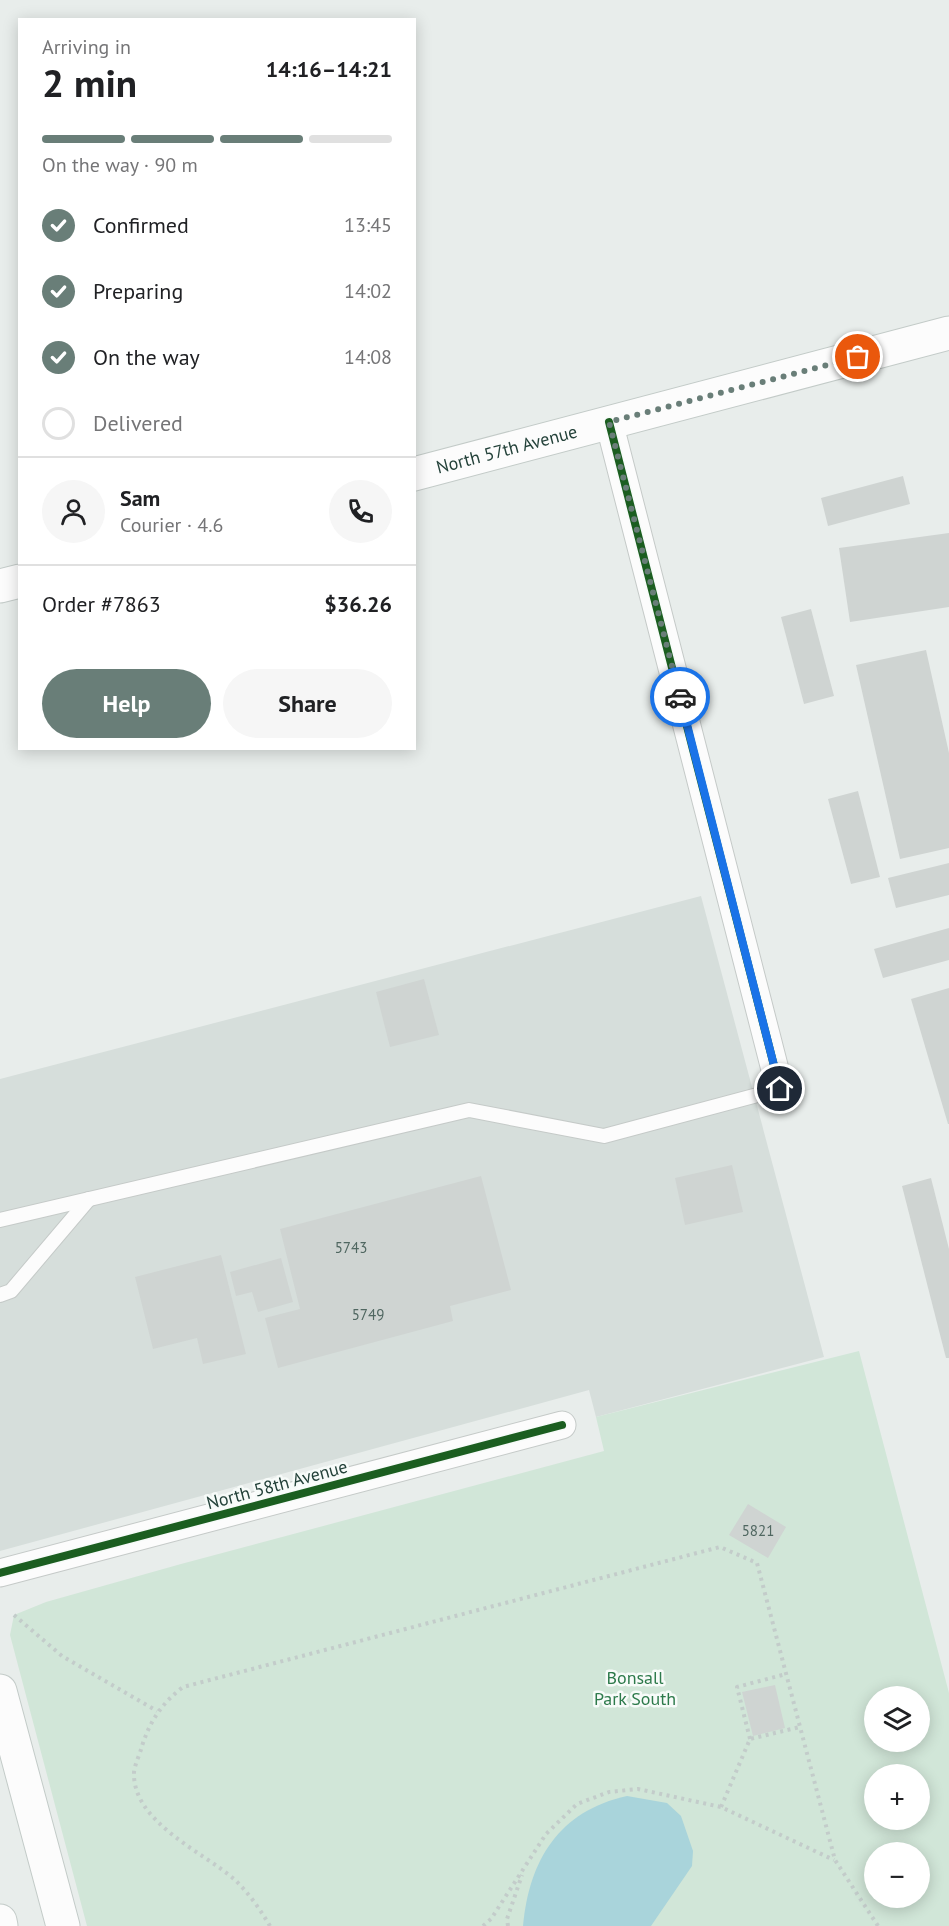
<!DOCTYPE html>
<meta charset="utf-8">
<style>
:root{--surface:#fff;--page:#f6f6f6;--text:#202124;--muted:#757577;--line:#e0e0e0;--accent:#697e78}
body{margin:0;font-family:"PT Sans",sans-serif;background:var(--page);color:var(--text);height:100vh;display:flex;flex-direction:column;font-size:22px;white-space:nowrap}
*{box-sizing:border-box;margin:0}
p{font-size:20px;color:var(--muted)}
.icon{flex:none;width:33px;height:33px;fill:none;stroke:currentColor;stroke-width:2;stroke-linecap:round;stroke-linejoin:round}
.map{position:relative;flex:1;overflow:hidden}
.panel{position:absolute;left:18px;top:18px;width:398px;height:732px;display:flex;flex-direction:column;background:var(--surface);border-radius:0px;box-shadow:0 3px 15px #0003}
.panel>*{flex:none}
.buttons{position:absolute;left:864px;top:1686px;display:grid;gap:12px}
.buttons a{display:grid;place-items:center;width:66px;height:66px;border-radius:50%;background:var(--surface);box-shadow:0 3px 15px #0003;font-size:30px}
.pin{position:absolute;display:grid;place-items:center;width:51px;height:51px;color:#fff;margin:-26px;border:3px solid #fff;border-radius:50%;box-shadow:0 2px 6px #0007}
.courier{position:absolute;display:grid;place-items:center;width:60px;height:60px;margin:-30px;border:4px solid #1a73e8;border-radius:50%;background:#fff;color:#222;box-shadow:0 2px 8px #0007}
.headline em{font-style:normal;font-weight:800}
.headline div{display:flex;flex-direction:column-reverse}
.headline{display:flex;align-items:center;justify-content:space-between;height:102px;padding:0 24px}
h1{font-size:39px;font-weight:800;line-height:45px}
.bar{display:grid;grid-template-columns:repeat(4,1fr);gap:9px 6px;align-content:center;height:72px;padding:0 24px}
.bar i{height:8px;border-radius:4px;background:var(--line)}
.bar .active{background:var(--accent)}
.bar p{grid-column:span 4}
.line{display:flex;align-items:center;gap:15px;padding:0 24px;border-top:2px solid var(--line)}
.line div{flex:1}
.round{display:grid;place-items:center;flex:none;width:63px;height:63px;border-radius:32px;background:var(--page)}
ol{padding:0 24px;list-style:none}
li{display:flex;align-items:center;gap:18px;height:66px}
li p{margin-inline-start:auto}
li .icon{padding:6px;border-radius:50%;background:var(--accent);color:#fff;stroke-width:4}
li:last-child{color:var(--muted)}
li i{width:33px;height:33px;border:3px solid var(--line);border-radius:50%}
.action{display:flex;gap:12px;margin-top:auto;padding:12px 24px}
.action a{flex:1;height:69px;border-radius:36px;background:var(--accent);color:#fff;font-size:24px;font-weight:800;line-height:69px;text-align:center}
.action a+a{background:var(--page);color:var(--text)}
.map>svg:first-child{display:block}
.built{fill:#d6dedb}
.green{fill:#d1e6d8;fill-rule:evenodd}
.water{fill:#a9d4db}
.building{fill:#cfd4d2}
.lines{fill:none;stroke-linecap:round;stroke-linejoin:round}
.lane-casing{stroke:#c5cac8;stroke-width:16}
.street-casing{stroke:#c5cac8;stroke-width:29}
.secondary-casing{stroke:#c3cbc8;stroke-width:35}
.path{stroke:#c3ccca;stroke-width:4;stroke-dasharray:3 4.5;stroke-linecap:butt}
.lane{stroke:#fcfcfc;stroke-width:14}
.street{stroke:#fcfcfc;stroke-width:27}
.secondary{stroke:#fcfcfc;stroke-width:33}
.cycleway-casing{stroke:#f7fbf9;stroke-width:11}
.cycleway{stroke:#1b5e20;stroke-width:8}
.done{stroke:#697e78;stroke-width:6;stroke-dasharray:0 10.8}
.route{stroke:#1a73e8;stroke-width:8}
.labels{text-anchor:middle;stroke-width:5;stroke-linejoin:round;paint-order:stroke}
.number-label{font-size:15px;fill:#506761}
.street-label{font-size:18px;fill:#24423a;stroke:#f7fbf9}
.park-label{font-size:18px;fill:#2d7a4b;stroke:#f7fbf9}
</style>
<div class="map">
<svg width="949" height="1926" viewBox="0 0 949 1926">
<rect width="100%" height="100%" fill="#e8edeb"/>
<!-- built -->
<polygon class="built" points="701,896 824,1357 596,1417 589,1390 0,1551 0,1079"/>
<!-- green -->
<path class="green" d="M859,1351L949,1693V1926H87L10,1635L14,1615L46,1602L181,1564L604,1451L596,1417ZM874,1696H920V1742H874ZM874,1774H920V1820H874ZM874,1852H920V1898H874Z"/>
<!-- water -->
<path class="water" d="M627,1796L667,1803L681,1816L693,1851L692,1866L651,1926H523C529,1860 559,1811 627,1796Z"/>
<!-- building -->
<g class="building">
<polygon points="903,476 910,504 828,526 821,498"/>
<polygon points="949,533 949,607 850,622 839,548"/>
<polygon points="811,609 834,696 804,704 781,617"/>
<polygon points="926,650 949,753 949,848 900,859 856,665"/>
<polygon points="858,791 880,877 851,884 828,799"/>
<polygon points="949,863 949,895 896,908 888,878"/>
<polygon points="949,928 949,960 883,978 874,949"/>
<polygon points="424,979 439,1035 390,1047 376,992"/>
<polygon points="949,988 949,1124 948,1124 911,999"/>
<polygon points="732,1165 743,1212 685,1225 675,1178"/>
<polygon points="481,1176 511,1290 450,1306 453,1321 278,1368 265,1318 300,1309 280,1229"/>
<polygon points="931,1178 949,1249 949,1358 946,1358 902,1186"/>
<polygon points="221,1255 246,1354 203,1364 197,1338 153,1349 135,1277"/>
<polygon points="281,1258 293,1302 258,1312 252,1292 236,1296 230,1272"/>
<polygon points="748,1504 786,1527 768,1558 729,1535"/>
<polygon points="775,1685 785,1728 753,1736 742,1692"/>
</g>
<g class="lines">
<defs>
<g id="lane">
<polyline points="0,1220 469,1110 604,1136 780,1089"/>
<polyline points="0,1295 11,1291 89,1199"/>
</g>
<g id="street">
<polyline points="609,422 780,1089"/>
<polyline points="0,1573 562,1425"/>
</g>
<g id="secondary">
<path id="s1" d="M414,474L949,333"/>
<polyline points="0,586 20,581"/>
<polyline points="0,1691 63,1926"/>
<polyline points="0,1921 1,1926"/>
</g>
</defs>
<!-- lane casing -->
<use href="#lane" class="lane-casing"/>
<!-- street casing -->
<use href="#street" class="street-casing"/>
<!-- secondary casing -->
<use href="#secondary" class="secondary-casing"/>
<!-- path -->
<g class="path">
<polyline points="14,1615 62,1656 157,1711"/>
<polyline points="750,1739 737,1687 786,1674"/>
<polyline points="721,1807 750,1739 800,1727"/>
<path d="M270,1926C260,1909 248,1892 234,1879C203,1852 132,1822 134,1772C135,1764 140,1754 142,1746C150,1721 162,1703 183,1687L720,1547L757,1563L835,1860L878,1926"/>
<polyline points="483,1926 491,1919 546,1834 577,1804 609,1792 638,1789 721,1807 834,1860"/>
<polyline points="508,1926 507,1919 522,1875"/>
</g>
<!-- lane -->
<use href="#lane" class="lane"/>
<!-- street -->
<use href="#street" class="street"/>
<!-- secondary -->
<use href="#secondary" class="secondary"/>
<defs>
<g id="cycleway">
<polyline points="609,422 780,1089"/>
<polyline points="0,1573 562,1425"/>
</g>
</defs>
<!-- cycleway casing -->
<use href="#cycleway" class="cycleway-casing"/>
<!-- cycleway -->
<use href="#cycleway" class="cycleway"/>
</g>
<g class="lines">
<!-- done -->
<polyline class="done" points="680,697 609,422 858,357"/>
<!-- route -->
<polyline class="route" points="680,697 780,1089"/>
</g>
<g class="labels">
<!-- number labels -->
<g class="number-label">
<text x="351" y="1253">5743</text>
<text x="368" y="1320">5749</text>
<text x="758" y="1536">5821</text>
</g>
<!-- street labels -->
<g class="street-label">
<text dy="6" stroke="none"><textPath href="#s1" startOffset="96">North 57th Avenue</textPath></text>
<text transform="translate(277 1485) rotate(-15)" y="6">North 58th Avenue</text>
</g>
<!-- park labels -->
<g class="park-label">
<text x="635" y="1684">Bonsall<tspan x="635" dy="21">Park South</tspan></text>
</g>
</g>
</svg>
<div class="buttons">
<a><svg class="icon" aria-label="layers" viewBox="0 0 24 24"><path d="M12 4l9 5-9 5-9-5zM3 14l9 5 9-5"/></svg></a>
<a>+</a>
<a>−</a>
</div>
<div class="pin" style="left:858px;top:357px;background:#ea580c"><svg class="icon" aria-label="bag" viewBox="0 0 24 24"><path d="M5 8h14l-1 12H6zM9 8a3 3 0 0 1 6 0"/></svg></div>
<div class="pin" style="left:780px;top:1089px;background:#1f2937"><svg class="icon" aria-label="home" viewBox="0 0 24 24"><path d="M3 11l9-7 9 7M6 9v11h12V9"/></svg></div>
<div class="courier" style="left:680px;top:697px"><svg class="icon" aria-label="car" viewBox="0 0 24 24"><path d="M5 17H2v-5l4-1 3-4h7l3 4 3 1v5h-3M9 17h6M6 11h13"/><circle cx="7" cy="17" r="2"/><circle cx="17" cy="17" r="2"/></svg></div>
<section class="panel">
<div class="headline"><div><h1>2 min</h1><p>Arriving in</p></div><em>14:16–14:21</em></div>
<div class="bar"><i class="active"></i><i class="active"></i><i class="active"></i><i></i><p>On the way · 90 m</p></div>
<ol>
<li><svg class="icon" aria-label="check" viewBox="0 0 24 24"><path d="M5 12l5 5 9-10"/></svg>Confirmed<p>13:45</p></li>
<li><svg class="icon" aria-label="check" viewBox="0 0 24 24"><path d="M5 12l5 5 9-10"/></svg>Preparing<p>14:02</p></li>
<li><svg class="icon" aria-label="check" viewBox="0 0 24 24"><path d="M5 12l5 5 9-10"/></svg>On the way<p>14:08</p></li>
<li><i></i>Delivered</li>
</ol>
<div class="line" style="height:108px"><a class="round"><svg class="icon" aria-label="person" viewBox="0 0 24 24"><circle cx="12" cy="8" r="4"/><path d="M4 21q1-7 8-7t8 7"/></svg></a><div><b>Sam</b><p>Courier · 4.6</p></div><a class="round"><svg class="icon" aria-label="phone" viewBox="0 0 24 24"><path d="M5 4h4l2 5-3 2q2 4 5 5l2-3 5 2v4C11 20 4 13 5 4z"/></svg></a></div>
<div class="line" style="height:78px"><div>Order #7863</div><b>$36.26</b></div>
<div class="action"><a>Help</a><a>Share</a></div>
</section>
</div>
